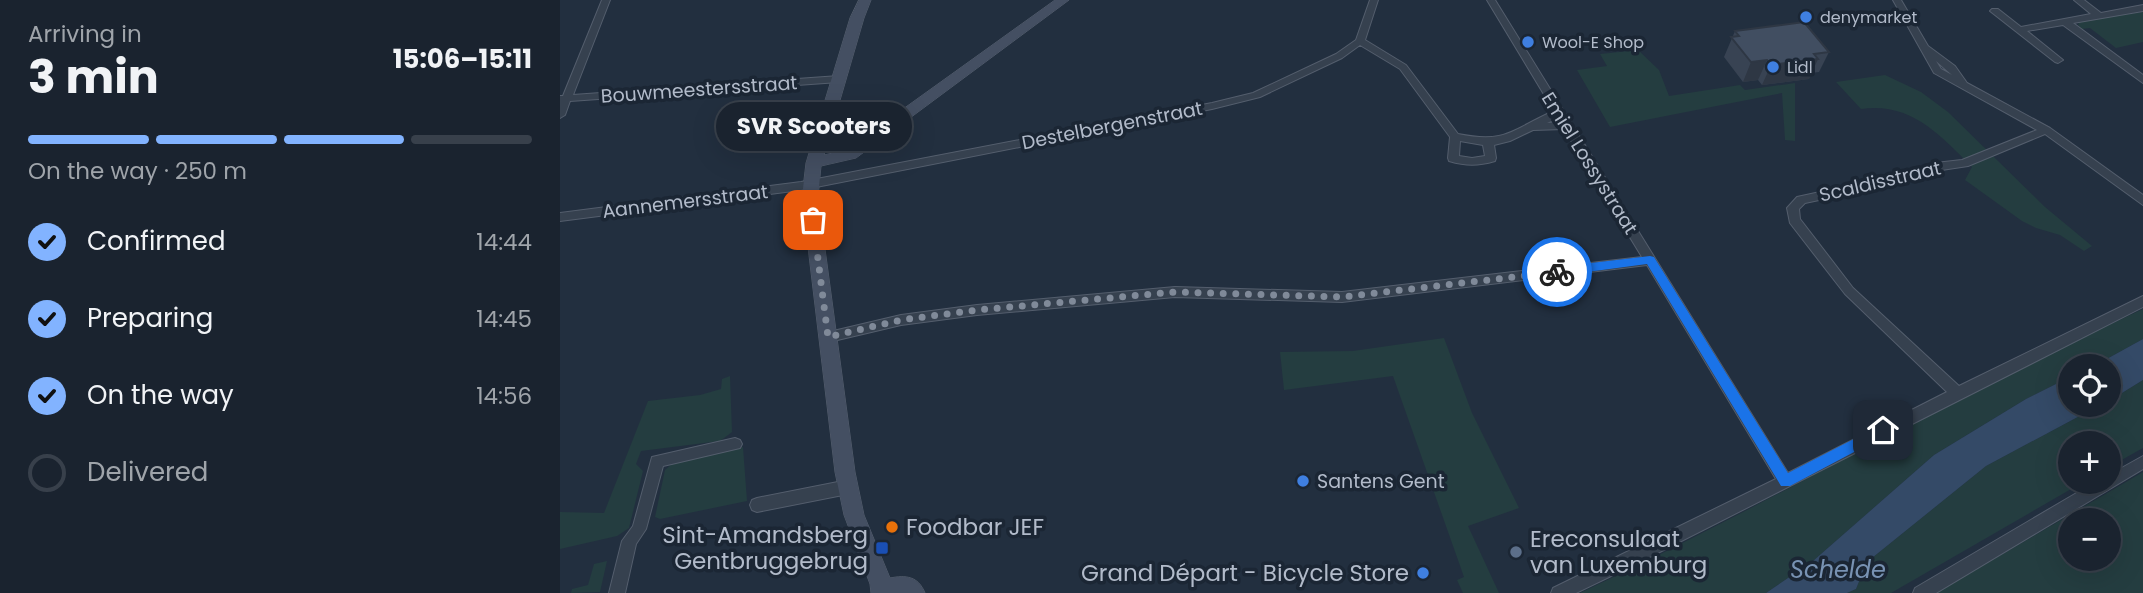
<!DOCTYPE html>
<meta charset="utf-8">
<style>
:root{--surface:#1a232f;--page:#232b37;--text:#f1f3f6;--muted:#9fa4aa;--line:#38404b;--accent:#82b3ff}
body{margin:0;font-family:Poppins,sans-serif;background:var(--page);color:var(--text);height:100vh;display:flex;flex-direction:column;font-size:26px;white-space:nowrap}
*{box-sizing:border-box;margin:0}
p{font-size:23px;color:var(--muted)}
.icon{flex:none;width:38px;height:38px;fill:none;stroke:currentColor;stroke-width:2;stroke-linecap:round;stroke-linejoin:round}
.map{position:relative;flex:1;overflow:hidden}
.side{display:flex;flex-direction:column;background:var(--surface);width:560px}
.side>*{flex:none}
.controls{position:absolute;left:1498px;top:354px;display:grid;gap:14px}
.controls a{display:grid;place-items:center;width:63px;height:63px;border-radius:50%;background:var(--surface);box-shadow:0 7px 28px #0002,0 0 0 2px var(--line);font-size:35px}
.pin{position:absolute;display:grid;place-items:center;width:60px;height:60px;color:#fff;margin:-30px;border-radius:14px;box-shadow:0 4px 10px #0006}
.courier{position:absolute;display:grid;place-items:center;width:70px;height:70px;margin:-35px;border:5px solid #1a73e8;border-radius:50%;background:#fff;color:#222;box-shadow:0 2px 9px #0007}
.bubble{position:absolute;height:49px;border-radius:24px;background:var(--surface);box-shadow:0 7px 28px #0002,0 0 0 2px var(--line);font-size:23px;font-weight:700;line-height:49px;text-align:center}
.headline em{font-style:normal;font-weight:700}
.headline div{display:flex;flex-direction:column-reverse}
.headline{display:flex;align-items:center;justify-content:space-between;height:119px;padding:0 28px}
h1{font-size:46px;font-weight:700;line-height:52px}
.bar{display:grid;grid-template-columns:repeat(4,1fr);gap:10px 7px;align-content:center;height:84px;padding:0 28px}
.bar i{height:9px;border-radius:5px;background:var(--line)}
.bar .on{background:var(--accent)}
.bar p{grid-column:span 4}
ol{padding:0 28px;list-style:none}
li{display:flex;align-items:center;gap:21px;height:77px}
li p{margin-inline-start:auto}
li .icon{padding:7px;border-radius:50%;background:var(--accent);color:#111;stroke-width:4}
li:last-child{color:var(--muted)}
li i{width:38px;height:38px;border:4px solid var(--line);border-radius:50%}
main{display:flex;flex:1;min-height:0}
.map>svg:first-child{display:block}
.green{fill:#243d40;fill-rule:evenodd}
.water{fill:#344a67}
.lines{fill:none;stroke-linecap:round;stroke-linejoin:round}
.street-casing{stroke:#545e6d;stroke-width:2}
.secondary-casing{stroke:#545e6d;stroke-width:1}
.street{fill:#36414f;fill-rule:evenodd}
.secondary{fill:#444f62;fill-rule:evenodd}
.wall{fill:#384353}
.shaded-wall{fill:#2e3744}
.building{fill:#414e61;stroke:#2e3744;stroke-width:2}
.route{fill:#1a73e8}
.done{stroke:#808a99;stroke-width:7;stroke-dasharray:0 12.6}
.shop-dot{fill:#3f7fe0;stroke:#1b2634;stroke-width:2.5}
.food-dot{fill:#e8710a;stroke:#1b2634;stroke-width:2.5}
.transit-dot{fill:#1a4fb4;stroke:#1b2634;stroke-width:2.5}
.service-dot{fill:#5c6f8a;stroke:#1b2634;stroke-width:2.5}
.labels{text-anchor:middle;stroke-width:7;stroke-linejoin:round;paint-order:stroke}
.far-poi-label{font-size:16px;fill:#b2bbca;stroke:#1b2634;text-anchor:start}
.street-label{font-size:19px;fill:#b2bbca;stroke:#1b2634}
.poi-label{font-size:19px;fill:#b2bbca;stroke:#1b2634;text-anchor:start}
.near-poi-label{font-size:23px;fill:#b2bbca;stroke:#1b2634;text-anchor:start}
.near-water-label{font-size:24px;font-style:italic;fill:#7892b3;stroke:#1b2634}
</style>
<main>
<section class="side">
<div class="headline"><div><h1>3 min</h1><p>Arriving in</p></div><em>15:06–15:11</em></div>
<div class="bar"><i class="on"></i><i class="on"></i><i class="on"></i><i></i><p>On the way · 250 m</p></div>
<ol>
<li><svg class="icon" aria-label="check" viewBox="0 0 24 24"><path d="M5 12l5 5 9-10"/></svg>Confirmed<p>14:44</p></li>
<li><svg class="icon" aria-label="check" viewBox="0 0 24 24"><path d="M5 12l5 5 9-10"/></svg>Preparing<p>14:45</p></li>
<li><svg class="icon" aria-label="check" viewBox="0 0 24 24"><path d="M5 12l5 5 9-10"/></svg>On the way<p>14:56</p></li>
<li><i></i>Delivered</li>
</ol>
</section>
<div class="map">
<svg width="1583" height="593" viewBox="0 0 1583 593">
<rect width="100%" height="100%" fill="#222f3f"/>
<!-- green -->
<g class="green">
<polygon points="1583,12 1583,42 1556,48 1530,28 1522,29 1518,25 1520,21"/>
<polygon points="1078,50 1099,70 1109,96 1180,85 1185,90 1235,83 1235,141 1225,140 1222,93 1050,127 1017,70 1047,66 1040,54"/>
<path d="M1325,75L1361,92L1388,112L1485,207L1532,246L1524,251L1500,235L1476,228L1462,221L1405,180L1412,167C1380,135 1351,102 1301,109L1276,82Z"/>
<path d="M1583,309V339L1534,366H1510V377L1466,399L1374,455L1253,561L1206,593H1020C1210,504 1392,396 1583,309Z"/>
<polygon points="884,338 912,413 959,508 908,526 939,593 903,593 897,580 904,577 833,376 724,390 720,352 793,351"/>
<polygon points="170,376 172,432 160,441 81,451 76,464 83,471 69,528 57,536 0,549 0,512 44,513 88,401 140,395 161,389 162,379"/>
<polygon points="1583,380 1583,448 1549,467 1549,443 1510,443 1510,481 1525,481 1331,593 1287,593 1296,589 1307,562 1426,466 1542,404 1549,404 1549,401"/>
<polygon points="183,447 187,501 100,519 95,517 105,470 112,464"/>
<path d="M1583,472V593H1376ZM1510,520H1549V558H1510Z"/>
<polygon points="47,561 40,592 11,593 12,589 28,585 34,564"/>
</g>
<!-- water -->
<g class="water">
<polygon points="1583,339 1583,380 1549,401 1549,366 1534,366"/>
<polygon points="1510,377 1510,404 1542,404 1426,466 1307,562 1296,589 1287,593 1206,593 1253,561 1374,455 1466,399"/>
</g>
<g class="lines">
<defs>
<g id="street">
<polygon points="42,0 50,0 13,95 279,76 284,79 279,82 10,101 5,115 0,118 0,96 3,96"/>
<path d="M810,0H818L805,40L846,65L898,134C948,144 952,129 994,111L927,0H935L1228,473L1387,392L1285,294L1230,223L1227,208L1237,197L1325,178L1375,163L1402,160L1477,130L1374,73L1333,0H1341L1368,46L1395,66L1407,83L1490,128L1583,195V205L1485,134L1408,166L1375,171L1325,186L1245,203L1239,209L1240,219L1293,288L1399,386L1583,296V307L1078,563L1016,593H991L993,588L1216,479L1087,265L782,302L615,297L417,315L341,325L269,342L265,341L263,337L265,333L269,332L341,315L417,305L615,287L782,292L1082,257L1004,129L973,130L950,141L934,145L936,158L935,161C918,166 906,166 889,161L888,158L890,137L840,69L800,45L782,58L700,97L652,109L241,190L0,221V213L241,182L652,103L693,93L776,54L796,40ZM1376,61L1392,75L1381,69ZM998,118L1000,122L987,123ZM900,141L923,145L925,156L912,158L899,156Z"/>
<polygon points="1514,0 1524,0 1541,13 1583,5 1583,11 1513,23 1583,75 1583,83 1503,25 1467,31 1503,60 1498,63 1495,62 1430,11 1432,9 1438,9 1461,27 1531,14"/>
<polygon points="175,438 180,440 182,444 180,448 103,466 86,529 76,544 65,593 49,593 62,541 73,526 92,457"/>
<polygon points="1583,456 1583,469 1376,593 1353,593 1355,588 1537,481 1549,481 1549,475"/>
<polygon points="288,480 293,482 295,487 293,492 288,494 197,512 192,510 190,505 192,500 197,498"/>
</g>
<path id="secondary" d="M299,0H311L304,18L264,155L286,150L495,0H509L296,158L261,166L258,197L295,472L304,515L330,578C346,575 358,576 365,593H311L310,584L284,515L275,472L242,197L246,163L290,18Z"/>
</defs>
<!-- street casing -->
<use href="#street" class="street-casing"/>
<!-- secondary casing -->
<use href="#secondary" class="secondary-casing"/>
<!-- street -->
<use href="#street" class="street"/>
<!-- secondary -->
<use href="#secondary" class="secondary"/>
</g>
<!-- wall -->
<polygon class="wall" points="1175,31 1269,52 1259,72 1251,73 1249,79 1202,85 1198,80 1183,82 1164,57"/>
<!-- shaded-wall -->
<g class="shaded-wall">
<polygon points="1258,59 1249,79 1202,85 1211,65"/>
<polygon points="1207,60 1198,80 1183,82 1191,62"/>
</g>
<!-- building -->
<polygon class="building" points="1244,22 1269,52 1254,54 1258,59 1211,65 1207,60 1191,62 1171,37 1179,36 1175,31"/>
<!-- route -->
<polygon class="route" points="1090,256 1094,257 1228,473 1319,426 1328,426 1328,434 1230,486 1221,486 1087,264 997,276 991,272 997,267"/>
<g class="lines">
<!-- done -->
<polyline class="done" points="253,220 268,337 341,320 417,310 615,292 782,297 997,272"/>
</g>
<!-- markers -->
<g class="shop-dot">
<circle cx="1246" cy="17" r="7"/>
<circle cx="968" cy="42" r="7"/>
<circle cx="1213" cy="67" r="7"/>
<circle cx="743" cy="481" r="7"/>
<circle cx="863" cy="573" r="7"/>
</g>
<circle class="food-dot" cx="332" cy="527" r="7"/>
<rect class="transit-dot" x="315" y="541" width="14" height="14" rx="3.5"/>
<circle class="service-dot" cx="956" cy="552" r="7"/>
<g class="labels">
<!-- far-poi labels -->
<g class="far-poi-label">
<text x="1260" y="23">denymarket</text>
<text x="982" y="48">Wool-E Shop</text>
<text x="1227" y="73">Lidl</text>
</g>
<!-- street labels -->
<g class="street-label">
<text transform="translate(139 89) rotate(-4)" y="7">Bouwmeestersstraat</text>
<text transform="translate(552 125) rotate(-11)" y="7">Destelbergenstraat</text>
<text transform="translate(1030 163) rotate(58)" y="7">Emiel Lossystraat</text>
<text transform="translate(1320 181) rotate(-13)" y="7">Scaldisstraat</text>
<text transform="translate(125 201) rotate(-7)" y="7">Aannemersstraat</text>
</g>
<!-- poi labels -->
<g class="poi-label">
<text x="757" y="488">Santens Gent</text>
</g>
<!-- near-poi labels -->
<g class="near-poi-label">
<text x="346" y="535">Foodbar JEF</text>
<text x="308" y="543" text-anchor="end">Sint-Amandsberg<tspan x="308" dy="26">Gentbruggebrug</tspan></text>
<text x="970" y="547">Ereconsulaat<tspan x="970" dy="26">van Luxemburg</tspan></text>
<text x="849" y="581" text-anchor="end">Grand Départ - Bicycle Store</text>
</g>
<!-- near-water labels -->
<g class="near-water-label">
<text x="1278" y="578">Schelde</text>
</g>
</g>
</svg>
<div class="controls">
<a><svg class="icon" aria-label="locate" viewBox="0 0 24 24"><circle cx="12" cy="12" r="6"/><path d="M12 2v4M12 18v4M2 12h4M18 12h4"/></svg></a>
<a>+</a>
<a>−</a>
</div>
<div class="pin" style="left:253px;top:220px;background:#ea580c"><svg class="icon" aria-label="bag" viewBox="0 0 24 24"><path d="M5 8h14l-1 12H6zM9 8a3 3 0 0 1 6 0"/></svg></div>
<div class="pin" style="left:1323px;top:430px;background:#1f2937"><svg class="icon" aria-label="home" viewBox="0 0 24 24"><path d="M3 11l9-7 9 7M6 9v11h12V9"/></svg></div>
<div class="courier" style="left:997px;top:272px"><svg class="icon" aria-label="bike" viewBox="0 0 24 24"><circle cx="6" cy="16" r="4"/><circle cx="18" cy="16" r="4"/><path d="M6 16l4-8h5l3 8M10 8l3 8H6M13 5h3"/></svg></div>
<div class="bubble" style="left:156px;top:102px;width:196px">SVR Scooters</div>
</div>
</main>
